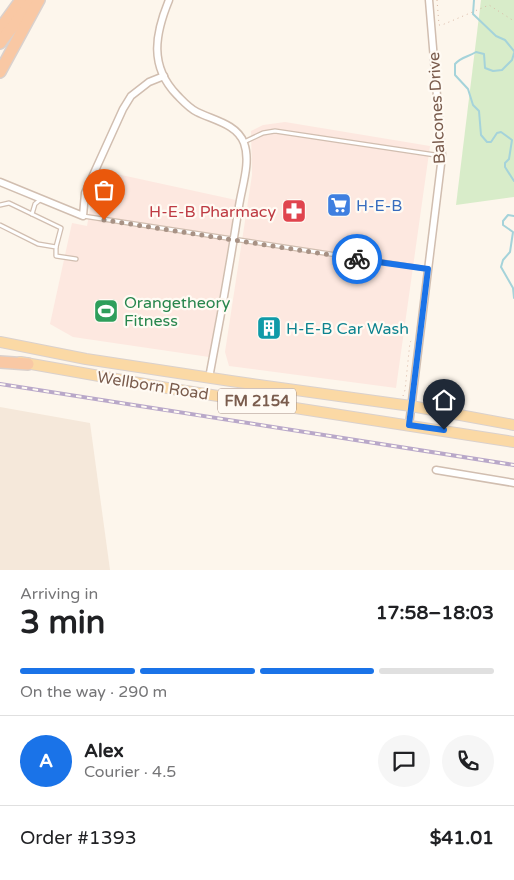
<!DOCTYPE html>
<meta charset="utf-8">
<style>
:root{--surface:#fff;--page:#f6f6f6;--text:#202124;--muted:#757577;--line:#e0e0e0;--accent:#1a73e8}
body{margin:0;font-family:"Varela Round",sans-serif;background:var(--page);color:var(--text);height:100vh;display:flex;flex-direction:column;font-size:19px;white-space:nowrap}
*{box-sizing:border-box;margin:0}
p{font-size:16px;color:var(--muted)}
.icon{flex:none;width:28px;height:28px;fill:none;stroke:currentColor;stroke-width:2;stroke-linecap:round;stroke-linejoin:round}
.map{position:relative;height:570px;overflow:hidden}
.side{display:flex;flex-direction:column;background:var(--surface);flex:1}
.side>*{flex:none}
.pin{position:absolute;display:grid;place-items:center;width:42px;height:42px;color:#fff;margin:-51px -21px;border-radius:50% 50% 50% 0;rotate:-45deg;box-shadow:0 0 5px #0007}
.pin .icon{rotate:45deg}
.courier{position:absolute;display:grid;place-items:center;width:50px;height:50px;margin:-25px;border:4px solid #1a73e8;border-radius:50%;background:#fff;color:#222;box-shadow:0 1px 6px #0007}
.head em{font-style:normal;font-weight:700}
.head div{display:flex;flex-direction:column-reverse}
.head{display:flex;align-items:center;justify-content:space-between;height:85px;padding:0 20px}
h1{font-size:32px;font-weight:700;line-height:38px}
.bar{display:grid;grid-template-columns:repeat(4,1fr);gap:8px 5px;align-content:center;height:60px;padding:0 20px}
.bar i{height:6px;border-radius:4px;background:var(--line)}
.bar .active{background:var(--accent)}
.bar p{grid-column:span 4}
.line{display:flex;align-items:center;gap:12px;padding:0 20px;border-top:1px solid var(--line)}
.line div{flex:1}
.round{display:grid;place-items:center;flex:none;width:52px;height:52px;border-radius:26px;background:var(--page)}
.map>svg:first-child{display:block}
.residential{fill:#f5e8da}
.commercial{fill:#fde8e0}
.green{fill:#d8ecc9}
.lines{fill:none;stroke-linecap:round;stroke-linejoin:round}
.stream{stroke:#a5d3da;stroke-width:2}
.service-casing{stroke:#d1beb0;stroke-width:5.5}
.minor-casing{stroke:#d1beb0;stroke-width:9}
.primary-casing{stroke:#dad1cd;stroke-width:12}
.trunk-casing{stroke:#dad1cd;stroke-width:14}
.path{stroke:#d9b8a5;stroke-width:1;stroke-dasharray:1 4;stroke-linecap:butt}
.service{stroke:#fff;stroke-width:3}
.minor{stroke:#fff;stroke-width:6}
.primary{stroke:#fbd9a5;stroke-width:10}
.trunk{stroke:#f9c8a4;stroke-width:11}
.rail-casing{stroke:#b9a8c9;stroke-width:4}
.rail{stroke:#fffaf3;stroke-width:2;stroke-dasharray:5.5;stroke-linecap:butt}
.done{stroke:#a89285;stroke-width:5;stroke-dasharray:0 9}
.route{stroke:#1a73e8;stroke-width:6}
.labels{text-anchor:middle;stroke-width:4.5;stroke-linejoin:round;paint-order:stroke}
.shield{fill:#fffaf3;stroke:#a28b7f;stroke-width:1}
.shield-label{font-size:15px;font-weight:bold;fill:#7a5c4d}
.street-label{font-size:16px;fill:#7a5c4d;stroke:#fffaf3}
.shop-label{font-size:16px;fill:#366cbe;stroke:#fffaf3;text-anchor:start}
.health-label{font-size:16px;fill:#be3a42;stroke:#fffaf3;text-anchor:end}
.leisure-label{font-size:16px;fill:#27864d;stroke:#fffaf3;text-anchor:start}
.culture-label{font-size:16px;fill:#0d838f;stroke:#fffaf3;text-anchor:start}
</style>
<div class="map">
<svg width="514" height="570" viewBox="0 0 514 570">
<rect width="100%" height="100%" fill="#fdf6ec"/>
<!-- residential -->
<polygon class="residential" points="0,407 90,423 110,570 0,570"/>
<!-- commercial -->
<g class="commercial">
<polygon points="285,122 430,146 396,388 229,366 225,352 252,175 251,131 263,125"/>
<polygon points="103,171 236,200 209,357 73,337 50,324 72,223 87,226 93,192"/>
</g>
<!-- green -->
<polygon class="green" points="481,0 514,0 514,197 456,205"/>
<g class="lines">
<!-- stream -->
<g class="stream">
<polyline points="474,0 473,14 496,36 505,40 514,51"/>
<path d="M514,53L512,60L502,70L493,71L485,68L484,54L476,52C468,57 461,57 455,64V75L468,89L473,105L479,111L481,135L487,142H491L497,133L501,132L512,140L509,159L505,163V167L514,181"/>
<polyline points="514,216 508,215 503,221 503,225 513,232 510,252 503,260 501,267 513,288 514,298"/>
</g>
<defs>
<g id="service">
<polyline points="244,142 263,133 275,131 442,156"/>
<polyline points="0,205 9,203 61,228 56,247"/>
<polyline points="32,214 35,204 41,199"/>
<polyline points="83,216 428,269"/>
<polyline points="0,225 38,244 56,247 56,256 76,259"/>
</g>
<g id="minor">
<path d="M169,0C155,34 149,66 177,95C183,101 189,108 197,112C213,120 237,124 244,143C251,162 242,186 239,206C230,264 220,321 209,378"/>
<polyline points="0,182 83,216 85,193 89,184 123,109 131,96 149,82 164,76"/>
<polyline points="409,425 442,156 429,0"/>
<polyline points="436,470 514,483"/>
</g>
<g id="primary">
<polyline points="0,342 86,359 231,381 411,406 514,425"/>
<polyline points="20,362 173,389 514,442"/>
</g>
<g id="trunk">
<polyline points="0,29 21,0"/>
<polyline points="0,43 33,0"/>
<polyline points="0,72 39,0"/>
<polyline points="0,362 28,364"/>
</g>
</defs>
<!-- service casing -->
<use href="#service" class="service-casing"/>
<!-- minor casing -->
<use href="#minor" class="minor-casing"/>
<!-- primary casing -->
<use href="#primary" class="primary-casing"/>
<!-- trunk casing -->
<use href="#trunk" class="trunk-casing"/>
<!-- path -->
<g class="path">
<polyline points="437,0 439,25 442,25 489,5 514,21"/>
<polyline points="403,396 405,390 410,342 414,339"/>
</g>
<!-- service -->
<use href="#service" class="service"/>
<!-- minor -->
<use href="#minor" class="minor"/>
<!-- primary -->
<use href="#primary" class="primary"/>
<!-- trunk -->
<use href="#trunk" class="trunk"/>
<defs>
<polyline id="rail" points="0,384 514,465"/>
</defs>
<!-- rail casing -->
<use href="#rail" class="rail-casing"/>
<!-- rail -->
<use href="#rail" class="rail"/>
</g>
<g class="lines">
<!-- done -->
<polyline class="done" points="104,220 357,259"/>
<!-- route -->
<polyline class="route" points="357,259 428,269 409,425 444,430"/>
</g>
<!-- icons -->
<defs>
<symbol id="supermarket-square" viewBox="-11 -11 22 22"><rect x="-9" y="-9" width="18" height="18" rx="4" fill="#3f7fe0" stroke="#fffaf3"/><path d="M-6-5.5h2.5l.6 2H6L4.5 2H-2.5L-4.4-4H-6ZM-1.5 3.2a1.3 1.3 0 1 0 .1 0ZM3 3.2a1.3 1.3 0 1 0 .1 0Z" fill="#fff"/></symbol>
<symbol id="pharmacy-square" viewBox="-11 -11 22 22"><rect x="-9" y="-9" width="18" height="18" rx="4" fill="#e0444e" stroke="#fffaf3"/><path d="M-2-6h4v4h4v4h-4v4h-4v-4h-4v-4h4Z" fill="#fff"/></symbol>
<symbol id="stadium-square" viewBox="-11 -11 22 22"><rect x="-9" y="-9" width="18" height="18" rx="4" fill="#2e9e5b" stroke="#fffaf3"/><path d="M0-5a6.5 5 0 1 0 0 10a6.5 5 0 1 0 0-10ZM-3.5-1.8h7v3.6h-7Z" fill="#fff"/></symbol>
<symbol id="building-square" viewBox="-11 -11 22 22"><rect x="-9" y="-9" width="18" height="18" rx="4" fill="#0f9aa8" stroke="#fffaf3"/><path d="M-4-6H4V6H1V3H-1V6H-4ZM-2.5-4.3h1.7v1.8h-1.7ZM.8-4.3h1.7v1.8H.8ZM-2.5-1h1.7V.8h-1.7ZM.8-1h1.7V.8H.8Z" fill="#fff"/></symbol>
</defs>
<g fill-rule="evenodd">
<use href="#supermarket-square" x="325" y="191" width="28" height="28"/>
<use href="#pharmacy-square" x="280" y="197" width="28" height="28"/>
<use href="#stadium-square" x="92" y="297" width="28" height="28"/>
<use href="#building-square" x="255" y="314" width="28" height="28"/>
</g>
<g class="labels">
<!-- shield labels -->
<rect class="shield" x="218" y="388.5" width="78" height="25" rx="4"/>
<g class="shield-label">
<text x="257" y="406">FM 2154</text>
</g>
<!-- street labels -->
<g class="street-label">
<text transform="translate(436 108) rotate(-93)" y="6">Balcones Drive</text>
<text transform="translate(153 385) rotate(9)" y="6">Wellborn Road</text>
</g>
<!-- shop labels -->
<g class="shop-label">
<text x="356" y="211">H-E-B</text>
</g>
<!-- health labels -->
<g class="health-label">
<text x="276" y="217">H-E-B Pharmacy</text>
</g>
<!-- leisure labels -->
<g class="leisure-label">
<text x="124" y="308">Orangetheory<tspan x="124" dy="18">Fitness</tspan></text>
</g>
<!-- culture labels -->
<g class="culture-label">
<text x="286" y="334">H-E-B Car Wash</text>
</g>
</g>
</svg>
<div class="pin" style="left:104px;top:220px;background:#ea580c"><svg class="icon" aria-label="bag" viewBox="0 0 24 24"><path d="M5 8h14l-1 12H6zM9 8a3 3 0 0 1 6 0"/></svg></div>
<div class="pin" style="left:444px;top:430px;background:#1f2937"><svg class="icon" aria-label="home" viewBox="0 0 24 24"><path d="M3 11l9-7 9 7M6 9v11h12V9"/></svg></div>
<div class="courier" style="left:357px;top:259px"><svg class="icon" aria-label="bike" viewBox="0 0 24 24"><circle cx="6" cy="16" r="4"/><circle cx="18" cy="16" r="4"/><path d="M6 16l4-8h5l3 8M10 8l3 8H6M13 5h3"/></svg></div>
</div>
<section class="side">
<div class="head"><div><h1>3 min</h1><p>Arriving in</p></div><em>17:58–18:03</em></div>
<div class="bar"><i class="active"></i><i class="active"></i><i class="active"></i><i></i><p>On the way · 290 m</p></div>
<div class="line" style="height:90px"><b class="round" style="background:var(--accent);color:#fff">A</b><div><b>Alex</b><p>Courier · 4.5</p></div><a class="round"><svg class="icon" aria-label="chat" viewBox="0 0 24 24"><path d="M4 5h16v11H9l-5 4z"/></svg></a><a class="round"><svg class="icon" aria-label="phone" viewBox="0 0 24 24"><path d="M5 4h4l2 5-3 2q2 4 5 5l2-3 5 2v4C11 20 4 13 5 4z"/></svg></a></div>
<div class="line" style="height:65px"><div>Order #1393</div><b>$41.01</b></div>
</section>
